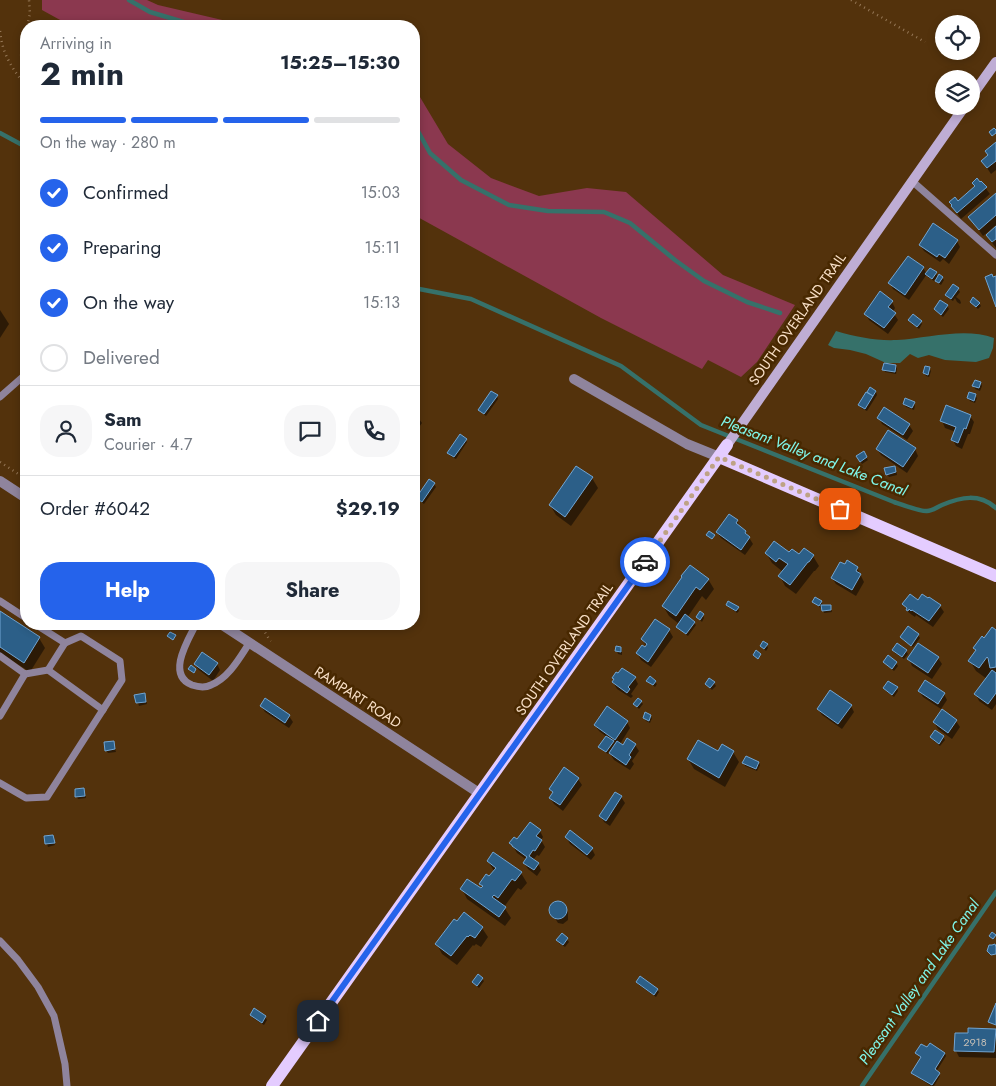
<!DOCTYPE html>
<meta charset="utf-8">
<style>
:root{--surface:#fff;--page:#f6f6f7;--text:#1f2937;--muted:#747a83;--line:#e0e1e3;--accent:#2563eb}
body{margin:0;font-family:Jost,sans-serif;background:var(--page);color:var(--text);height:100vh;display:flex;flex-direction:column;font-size:19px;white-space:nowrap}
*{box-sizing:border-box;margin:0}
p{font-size:16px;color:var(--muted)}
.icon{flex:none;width:28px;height:28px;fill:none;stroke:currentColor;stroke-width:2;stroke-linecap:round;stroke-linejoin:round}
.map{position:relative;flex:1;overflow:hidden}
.side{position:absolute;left:20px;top:20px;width:400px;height:610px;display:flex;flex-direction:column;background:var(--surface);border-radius:20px;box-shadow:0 2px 8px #0003}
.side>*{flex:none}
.fabs{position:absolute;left:935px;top:15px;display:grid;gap:10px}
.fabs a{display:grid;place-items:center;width:45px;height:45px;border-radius:50%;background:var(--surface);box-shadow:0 2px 8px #0003;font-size:25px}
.pin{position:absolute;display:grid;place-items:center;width:42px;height:42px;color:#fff;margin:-21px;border-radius:10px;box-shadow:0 2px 8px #0006}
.courier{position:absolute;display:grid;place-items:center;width:50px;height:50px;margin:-25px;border:4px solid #2563eb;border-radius:50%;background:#fff;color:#222;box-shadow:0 1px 6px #0007}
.overview em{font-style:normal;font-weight:700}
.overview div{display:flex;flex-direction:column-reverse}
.overview{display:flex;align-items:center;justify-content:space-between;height:85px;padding:0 20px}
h1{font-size:32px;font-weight:700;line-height:38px}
.bar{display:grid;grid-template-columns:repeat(4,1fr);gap:8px 5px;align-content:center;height:60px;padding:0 20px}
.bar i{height:6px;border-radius:4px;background:var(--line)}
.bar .on{background:var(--accent)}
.bar p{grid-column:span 4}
.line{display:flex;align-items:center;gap:12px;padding:0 20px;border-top:1px solid var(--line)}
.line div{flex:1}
.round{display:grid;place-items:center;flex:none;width:52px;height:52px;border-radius:20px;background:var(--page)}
ol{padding:0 20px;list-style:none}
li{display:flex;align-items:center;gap:15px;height:55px}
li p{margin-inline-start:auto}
li .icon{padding:5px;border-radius:50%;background:var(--accent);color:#fff;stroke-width:4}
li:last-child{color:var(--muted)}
li i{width:28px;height:28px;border:2px solid var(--line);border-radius:50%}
.action{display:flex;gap:10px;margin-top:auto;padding:10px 20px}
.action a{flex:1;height:58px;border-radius:20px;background:var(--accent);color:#fff;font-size:20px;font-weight:700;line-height:58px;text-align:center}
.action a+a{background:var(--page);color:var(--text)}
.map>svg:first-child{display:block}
.green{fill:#8b384f}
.water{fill:#36716a}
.shadow{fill:#0007}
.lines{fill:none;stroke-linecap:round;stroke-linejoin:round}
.stream{stroke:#36716a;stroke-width:4.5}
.building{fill:#2c5f88;stroke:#71a5d3}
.path{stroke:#967857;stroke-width:2.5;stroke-dasharray:1 4;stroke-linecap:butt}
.service{stroke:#8f849d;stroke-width:7}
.minor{stroke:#8f849d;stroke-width:10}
.secondary{stroke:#bfadd4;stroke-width:10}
.primary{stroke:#e4ccff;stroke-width:12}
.done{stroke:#bea285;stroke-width:5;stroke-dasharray:0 9}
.route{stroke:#2563eb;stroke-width:6}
.labels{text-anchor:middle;stroke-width:5;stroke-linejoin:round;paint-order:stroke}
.number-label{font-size:11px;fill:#c5bfb6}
.street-label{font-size:14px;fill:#f8dfc6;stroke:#482800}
.water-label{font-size:15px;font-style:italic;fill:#80f9ec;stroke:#482800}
</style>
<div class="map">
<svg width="996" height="1086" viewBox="0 0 996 1086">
<rect width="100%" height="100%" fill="#53320c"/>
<!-- green -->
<g class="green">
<polygon points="42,0 147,0 158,5 248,26 71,26 42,10"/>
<polygon points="414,87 448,144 491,178 539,196 587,188 626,192 723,275 795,305 757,362 741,377 708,360 702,369 601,318 414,215"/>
</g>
<!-- water -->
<path class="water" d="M836,331C856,337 877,341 897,340C928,338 965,327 994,338L993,348L989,358L976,362L945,360L929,355L918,358L910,354L900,363H886L866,354L850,350L834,348L828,345Z"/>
<!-- shadow -->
<g class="shadow">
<polygon points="996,143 996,170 991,174 983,162 989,156"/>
<polygon points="981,182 990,194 961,219 953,207"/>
<polygon points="996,195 996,225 983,236 970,217"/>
<polygon points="996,228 996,248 987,236"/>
<polygon points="957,241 960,247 949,264 943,259 940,262 924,251 920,245"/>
<polygon points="923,268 927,274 909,300 893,289 890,283"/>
<polygon points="936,273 938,278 942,278 944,280 941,285 938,283 935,279 934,281 928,277 927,274"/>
<polygon points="958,289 960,292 956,297 960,300 961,303 960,304 957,302 955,298 953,301 948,298 946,295"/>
<polygon points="892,302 895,308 893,312 898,320 888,334 869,320 866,314"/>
<polygon points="941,302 947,306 949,309 943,317 937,312 935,309"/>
<polygon points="971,302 979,303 981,306 978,309"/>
<polygon points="0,310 9,324 0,338"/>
<polygon points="910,320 921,322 922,324 919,329 911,323"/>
<polygon points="896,366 897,369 896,374 885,372 884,369"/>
<polygon points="929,368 931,371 929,377 926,376 924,373"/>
<polygon points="981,383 982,386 980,391 975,389 974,386"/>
<polygon points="870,389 876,392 877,395 867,411 861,408 860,405"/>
<polygon points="975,395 977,398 975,403 970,401 968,398"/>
<polygon points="497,396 498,399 486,416 481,412 480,410"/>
<polygon points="914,403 915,406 914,410 906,407 904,404"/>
<polygon points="414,412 422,423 414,434"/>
<polygon points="970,416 974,422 970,434 968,434 962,449 956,446 953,440 956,432 945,428 942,421"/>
<polygon points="879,418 909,425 913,431 907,440 882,424"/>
<polygon points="466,440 467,442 456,459 450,456 449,453"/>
<polygon points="877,449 915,449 918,456 907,473 881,455"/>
<polygon points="863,453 868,460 862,464 857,457"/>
<polygon points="896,470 897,475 889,477 887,474"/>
<polygon points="592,478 598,488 571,526 556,515 550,505"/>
<polygon points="429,481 434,484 436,487 424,504 419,500 417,498"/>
<polygon points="729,515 737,521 741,528 745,531 753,544 745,555 721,538 717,532"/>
<polygon points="766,553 813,556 819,566 815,571 814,571 796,594 785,586 780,576 783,572 772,563"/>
<polygon points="857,568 864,582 856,596 836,584 832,578"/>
<polygon points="708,579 714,589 706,600 702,596 687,618 694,623 696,625 688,636 679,629 677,627 679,624 669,616 663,606"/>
<polygon points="915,600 940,606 944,612 933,627 916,615 915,617 912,615 907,611 904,604"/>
<polygon points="813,602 821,602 823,605 821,608 815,604"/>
<polygon points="727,605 738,608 739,611 737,613 729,607"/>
<polygon points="830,606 832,612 824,613 823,610"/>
<polygon points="0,613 39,638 45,648 30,672 0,653"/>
<polygon points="703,615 704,618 702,622 697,617"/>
<polygon points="656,621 669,630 673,637 651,667 641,660 637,653 645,649 646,646 642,639"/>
<polygon points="908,628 918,635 920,638 913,647 903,640 901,637"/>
<polygon points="996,632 996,704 992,710 979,701 976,694 987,679 976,671 970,661 976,652 974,648"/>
<polygon points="767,645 768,648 766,651 761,646"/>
<polygon points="621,648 622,651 622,655 618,654 617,651"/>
<polygon points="893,650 906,651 908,654 904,659 895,653"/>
<polygon points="888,657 896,663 898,666 894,671 886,664 884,662"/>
<polygon points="938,658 942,664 932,679 912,666 909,659"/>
<polygon points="195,664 217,664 220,670 213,681 199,670"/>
<polygon points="635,678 638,684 631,694 633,696 631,698 617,689 613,682"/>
<polygon points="648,681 655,682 657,684 655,687"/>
<polygon points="714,683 716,686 712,690 706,684"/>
<polygon points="885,688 897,688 898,691 894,697 886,691"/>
<polygon points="919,691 944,694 947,700 941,709 923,697"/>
<polygon points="144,694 147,704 139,706 136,696"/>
<polygon points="641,702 643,704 639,709 635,705"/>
<polygon points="261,706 289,716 293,722 289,728 265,712"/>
<polygon points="851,706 854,712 842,729 822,715 818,709"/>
<polygon points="650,716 652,718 650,723 646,721 644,718"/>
<polygon points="956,721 960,727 952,739 938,729 934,722"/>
<polygon points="627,722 630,728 620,744 623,746 635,745 639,751 632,761 634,764 630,770 614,760 609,752 608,754 601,749 600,747 607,737 599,731 595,725"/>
<polygon points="931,737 943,737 945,740 940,746 933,740"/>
<polygon points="113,742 116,752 108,753 106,750"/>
<polygon points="733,752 739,762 725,787 694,769 688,759 718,753"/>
<polygon points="744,763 759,763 760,765 757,771 745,766"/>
<polygon points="578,779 582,785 563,811 554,804 550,798 553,793 550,789"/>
<polygon points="83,789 86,798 78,799 77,797"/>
<polygon points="621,797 625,803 610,826 604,822 601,816"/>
<polygon points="540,831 543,837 541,840 545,847 539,856 537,855 533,860 538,863 541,870 537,876 528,869 524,863 527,860 517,853 511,843"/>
<polygon points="52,836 55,845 48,847 45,837"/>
<polygon points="566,837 592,849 595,855 591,860 570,844"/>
<polygon points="488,861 521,873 527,883 521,890 518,888 504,907 511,918 505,926 467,899 462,889 481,890 483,888 481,884 489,878 494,871"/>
<polygon points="555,903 560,903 564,906 568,913 568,920 563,924 558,923 550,910 552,906"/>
<polygon points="457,923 482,928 488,937 481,947 476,944 474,946 473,945 457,965 442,954 437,944"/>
<polygon points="562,934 569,942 565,947 559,943 558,940"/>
<polygon points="482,979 484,981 479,988 473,982"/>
<polygon points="637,982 657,990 659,992 656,997 639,985"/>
<polygon points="255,1010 265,1017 267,1020 264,1025 253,1018 251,1015"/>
<polygon points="995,1030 996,1032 996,1058 959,1057 956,1051 969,1034"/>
<polygon points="916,1053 945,1053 946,1056 936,1072 940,1076 934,1086 931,1086 914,1075 913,1073 921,1059"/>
</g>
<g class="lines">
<!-- stream -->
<g class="stream">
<polyline points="129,0 150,12 197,26"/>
<polyline points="414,124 430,153 461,180 509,205 548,211 604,212 630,223 675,260 704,281 747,302 780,313"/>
<polyline points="0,133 26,147"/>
<path d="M414,288L471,299L621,366L701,425L894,502C900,504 922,512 927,511C932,511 937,507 942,505C961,497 979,493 996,508"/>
<polyline points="862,1086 996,892"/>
</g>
</g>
<!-- building -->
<g class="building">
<polygon points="994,128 996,130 996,133 992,136 989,132"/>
<polygon points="996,142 996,161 987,168 981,161 988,155 985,151"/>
<polygon points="977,178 980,182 981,181 987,187 957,213 951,206 952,205 949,202 955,197 958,201 975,186 972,183"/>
<polygon points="996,193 996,215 979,230 968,217"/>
<polygon points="933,223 958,240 945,258 939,254 937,257 919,245"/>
<polygon points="996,226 996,239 992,242 986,235"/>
<polygon points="908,256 924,267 905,295 888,283"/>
<polygon points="930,268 937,272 932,279 925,274"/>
<polygon points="939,274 943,277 939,283 935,281"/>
<polygon points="992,274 993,277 996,276 996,307 985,277"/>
<polygon points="953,284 959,288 951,299 945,295"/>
<polygon points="880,291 893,301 888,307 896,313 884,328 864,314"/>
<polygon points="973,297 980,303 976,307 970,302"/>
<polygon points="940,300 948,305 941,315 934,309"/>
<polygon points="913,314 922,321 917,327 908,320"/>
<polygon points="884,363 896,365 895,372 882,370"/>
<polygon points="925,366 930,367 928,375 923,373"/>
<polygon points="975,380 981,382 979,388 972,386"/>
<polygon points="870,387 876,391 873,396 867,392"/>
<polygon points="491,391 498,395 484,414 478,410"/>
<polygon points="866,392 873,396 865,409 858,405"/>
<polygon points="969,392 976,394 974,401 967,398"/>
<polygon points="905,398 915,402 912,408 903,404"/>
<polygon points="946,405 971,415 966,429 964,428 958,443 951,440 956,427 940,421"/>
<polygon points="884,407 910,424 903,435 877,418"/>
<polygon points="888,430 916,448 903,467 876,449"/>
<polygon points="460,434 467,439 454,457 447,453"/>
<polygon points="864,451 867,457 860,462 856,456"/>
<polygon points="576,466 593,477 565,517 549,505"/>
<polygon points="895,466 896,472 886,475 884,468"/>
<polygon points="429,479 435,483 422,502 416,498"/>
<polygon points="729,514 738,520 736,523 746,531 745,533 750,537 741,550 716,532"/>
<polygon points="709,531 715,535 712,539 706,535"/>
<polygon points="774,541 789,552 792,549 799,554 804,548 814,555 809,562 808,562 790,585 778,576 788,564 779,558 776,562 765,553"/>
<polygon points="847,560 858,567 856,571 861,574 852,590 831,578 840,562 845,564"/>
<polygon points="690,565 709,579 700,590 696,587 676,616 662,606 682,577 681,576"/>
<polygon points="910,594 918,600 922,594 928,598 929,597 941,605 929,621 912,610 911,611 909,609 908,611 906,610 907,608 902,604"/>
<polygon points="815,597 822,601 819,606 812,602"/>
<polygon points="728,601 739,607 736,611 726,605"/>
<polygon points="821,605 831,605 831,610 822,611"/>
<polygon points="0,611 40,637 24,663 0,647"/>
<polygon points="700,611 704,614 700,620 696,617"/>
<polygon points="685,614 695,622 686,634 676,627"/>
<polygon points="655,619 670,629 648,662 636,653 642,645 645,647 647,644 641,639"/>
<polygon points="908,626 919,634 911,646 900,637"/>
<polygon points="992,627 996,630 996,667 990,668 988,658 987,657 979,668 968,661 976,650 973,648 982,636 984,638"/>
<polygon points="170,632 176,635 173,640 167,636"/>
<polygon points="763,641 768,644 764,649 760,646"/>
<polygon points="897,643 907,650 902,657 892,650"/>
<polygon points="918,643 939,657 928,673 907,659"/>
<polygon points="616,646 621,647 621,652 615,651"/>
<polygon points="756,650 761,654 758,659 753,655"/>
<polygon points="202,652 218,663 209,675 194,664"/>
<polygon points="888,655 897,662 892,669 883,662"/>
<polygon points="191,665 196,669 194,673 188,669"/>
<polygon points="622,668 636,677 628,687 630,689 627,693 612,682 614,679 612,678 616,672 618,673"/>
<polygon points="992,670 996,673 996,693 988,704 974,694"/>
<polygon points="650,676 656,681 653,685 646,681"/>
<polygon points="709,678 715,682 710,688 705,684"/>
<polygon points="925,680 945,693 938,704 918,691"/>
<polygon points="888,681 898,687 892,695 883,688"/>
<polygon points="830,690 852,705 838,724 817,709"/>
<polygon points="145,693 146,702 136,703 134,695"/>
<polygon points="265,698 290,715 285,723 260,706"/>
<polygon points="638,698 642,701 637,707 633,704"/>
<polygon points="607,706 628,721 615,740 594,725"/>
<polygon points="942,709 957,720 948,733 933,722"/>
<polygon points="645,712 651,715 649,721 643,718"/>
<polygon points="935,730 944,736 939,744 930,737"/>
<polygon points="606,736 614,741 606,752 598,747"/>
<polygon points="627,738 636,744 629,755 631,757 626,765 609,753 617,741 623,745"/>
<polygon points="698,740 718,751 722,744 734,751 719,778 687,759"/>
<polygon points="114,741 115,749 105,751 104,742"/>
<polygon points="746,756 759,762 756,769 742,763"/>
<polygon points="564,767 579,778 560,805 549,798 553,792 549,789"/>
<polygon points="84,788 85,796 75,797 75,789"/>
<polygon points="615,792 622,796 606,821 599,816"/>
<polygon points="530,822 541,830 536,836 542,840 535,851 533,850 529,856 539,863 534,870 523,863 527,857 512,846 512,845 509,843 514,837 517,839"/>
<polygon points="570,830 593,848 587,855 565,837"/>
<polygon points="53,835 55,843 45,844 44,836"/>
<polygon points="493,852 522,872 515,881 512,879 498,898 494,895 492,897 506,907 499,917 460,889 467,879 481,888 483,886 479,884 486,874 489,876 496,868 487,861"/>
<circle cx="558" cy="910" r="9"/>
<polygon points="464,912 483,927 475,938 470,935 468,937 467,936 451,956 435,944 454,919 457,921"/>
<polygon points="992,932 996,935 993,939 989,936"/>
<polygon points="562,933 568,938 563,945 556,940"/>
<polygon points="995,944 996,947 996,954 991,955 987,951 989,945 992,945"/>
<polygon points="478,974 483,978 477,986 472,982"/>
<polygon points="640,976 658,989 654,995 636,982"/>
<polygon points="996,1003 996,1025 988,1022"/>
<polygon points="254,1008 266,1016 262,1023 250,1015"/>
<polygon points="968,1028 996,1029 994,1052 954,1051 955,1033 968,1033"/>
<polygon points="930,1043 945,1053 935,1069 940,1073 932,1085 911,1073 921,1057 915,1053 921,1044 927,1047"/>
</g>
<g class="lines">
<!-- path -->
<g class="path">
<polyline points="851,0 925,42"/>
<polyline points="27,26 30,14 29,0"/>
<polyline points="26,30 21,51 22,81 26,87"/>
<path d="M0,31C2,52 10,65 22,81"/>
<polyline points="0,462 26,479"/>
<polyline points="260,624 269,639 271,641"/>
</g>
<!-- service -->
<g class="service">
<polyline points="912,181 996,255"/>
<polyline points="0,397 26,374"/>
<polyline points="0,601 26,618"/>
<path d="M196,624C188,640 166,675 192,685C198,687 205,688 211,685C229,678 240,657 250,642"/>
<polyline points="0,656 25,674 48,670 65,643 35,624"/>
<polyline points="48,670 103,710"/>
<polyline points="0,716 25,674"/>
<polyline points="0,783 26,798 47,797 122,680 120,661 81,636 65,643"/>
<polyline points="0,941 18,960 38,987 54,1016 65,1064 67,1086"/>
</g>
<!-- minor -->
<g class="minor">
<polyline points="574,379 687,444 719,457"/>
<polyline points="0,481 26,498"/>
<polyline points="221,624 479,793"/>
</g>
<!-- secondary -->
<g class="secondary">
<polyline points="971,97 996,62"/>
<polyline points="727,445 965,106"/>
</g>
<!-- primary -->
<g class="primary">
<polyline points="719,457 996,576"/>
<polyline points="272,1086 727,445"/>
</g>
</g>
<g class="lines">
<!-- done -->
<polyline class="done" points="645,562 719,457 840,509"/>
<!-- route -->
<polyline class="route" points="318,1021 645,562"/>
</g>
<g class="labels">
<!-- number labels -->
<g class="number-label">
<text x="975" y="1046">2918</text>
</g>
<!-- street labels -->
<g class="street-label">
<text transform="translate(797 319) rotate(-55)" y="5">SOUTH OVERLAND TRAIL</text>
<text transform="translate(564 649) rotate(-55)" y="5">SOUTH OVERLAND TRAIL</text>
<text transform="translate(358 697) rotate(33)" y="5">RAMPART ROAD</text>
</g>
<!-- water labels -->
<g class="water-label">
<text transform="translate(814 456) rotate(21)" y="5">Pleasant Valley and Lake Canal</text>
<text transform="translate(919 982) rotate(-55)" y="5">Pleasant Valley and Lake Canal</text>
</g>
</g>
</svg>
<div class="fabs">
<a><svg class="icon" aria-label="locate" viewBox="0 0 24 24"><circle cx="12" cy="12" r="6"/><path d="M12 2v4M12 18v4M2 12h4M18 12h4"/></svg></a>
<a><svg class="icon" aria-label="layers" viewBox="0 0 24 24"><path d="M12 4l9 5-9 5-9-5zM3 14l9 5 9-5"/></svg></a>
</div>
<div class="pin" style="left:840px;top:509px;background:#ea580c"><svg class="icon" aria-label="bag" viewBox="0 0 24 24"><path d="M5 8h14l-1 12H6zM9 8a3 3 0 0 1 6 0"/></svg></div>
<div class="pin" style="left:318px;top:1021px;background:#1f2937"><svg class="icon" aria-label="home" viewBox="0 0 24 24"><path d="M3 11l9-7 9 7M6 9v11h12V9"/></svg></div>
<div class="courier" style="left:645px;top:562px"><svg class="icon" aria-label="car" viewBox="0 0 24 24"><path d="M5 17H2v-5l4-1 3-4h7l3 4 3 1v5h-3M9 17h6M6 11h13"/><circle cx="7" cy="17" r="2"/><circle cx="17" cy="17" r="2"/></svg></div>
<section class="side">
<div class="overview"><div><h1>2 min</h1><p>Arriving in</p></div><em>15:25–15:30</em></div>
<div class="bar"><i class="on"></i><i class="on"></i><i class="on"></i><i></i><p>On the way · 280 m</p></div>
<ol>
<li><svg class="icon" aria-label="check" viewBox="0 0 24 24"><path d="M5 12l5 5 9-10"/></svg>Confirmed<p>15:03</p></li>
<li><svg class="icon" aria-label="check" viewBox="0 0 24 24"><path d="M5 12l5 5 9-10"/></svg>Preparing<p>15:11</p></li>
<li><svg class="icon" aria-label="check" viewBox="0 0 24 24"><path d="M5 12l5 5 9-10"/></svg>On the way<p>15:13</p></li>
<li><i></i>Delivered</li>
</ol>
<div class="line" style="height:90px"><a class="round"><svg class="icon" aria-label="person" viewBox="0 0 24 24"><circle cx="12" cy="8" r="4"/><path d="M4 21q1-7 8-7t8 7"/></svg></a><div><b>Sam</b><p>Courier · 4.7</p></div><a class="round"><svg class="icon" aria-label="chat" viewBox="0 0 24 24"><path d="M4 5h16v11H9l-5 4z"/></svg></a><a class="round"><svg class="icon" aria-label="phone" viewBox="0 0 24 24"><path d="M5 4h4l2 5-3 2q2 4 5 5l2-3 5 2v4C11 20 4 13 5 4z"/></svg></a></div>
<div class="line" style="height:65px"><div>Order #6042</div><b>$29.19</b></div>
<div class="action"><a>Help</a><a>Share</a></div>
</section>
</div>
